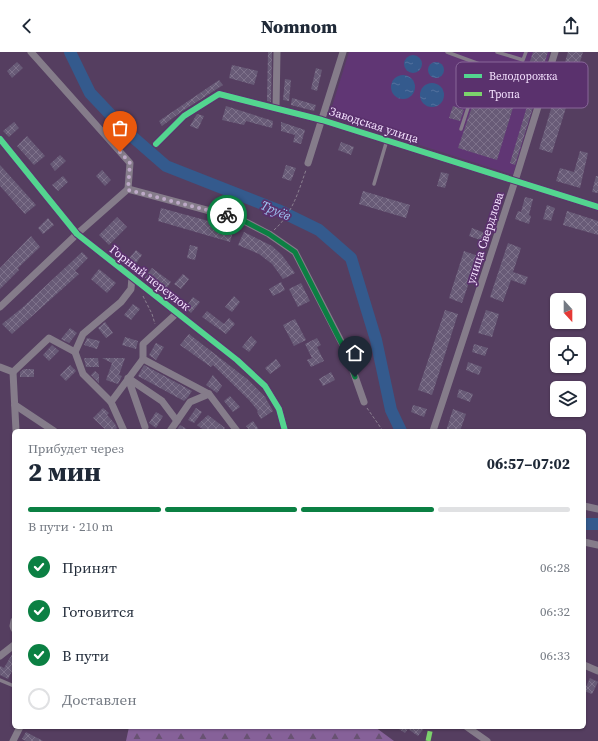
<!DOCTYPE html>
<html lang="ru">
<meta charset="utf-8">
<style>
:root{--surface:#fff;--page:#f6f6f7;--text:#1f2937;--muted:#747a83;--line:#e0e1e3;--accent:#0b8043}
body{margin:0;font-family:"Source Serif 4",serif;background:var(--page);color:var(--text);height:100vh;display:flex;flex-direction:column;font-size:15px;white-space:nowrap}
*{box-sizing:border-box;margin:0}
p{font-size:13px;color:var(--muted)}
.icon{flex:none;width:22px;height:22px;fill:none;stroke:currentColor;stroke-width:2;stroke-linecap:round;stroke-linejoin:round}
.map{position:relative;flex:1;overflow:hidden}
.details{position:absolute;left:12px;top:377px;width:574px;height:300px;display:flex;flex-direction:column;background:var(--surface);border-radius:6px;box-shadow:0 1px 3px #0004}
.details>*{flex:none}
.needle{width:26px;rotate:159deg}
.controls{position:absolute;left:550px;top:241px;display:grid;gap:8px}
.controls a{display:grid;place-items:center;width:36px;height:36px;border-radius:6px;background:var(--surface);box-shadow:0 1px 3px #0004;font-size:20px}
.pin{position:absolute;display:grid;place-items:center;width:34px;height:34px;color:#fff;margin:-41px -17px;border-radius:50% 50% 50% 0;rotate:-45deg;box-shadow:0 0 4px #0007}
.pin .icon{rotate:45deg}
.courier{position:absolute;display:grid;place-items:center;width:40px;height:40px;margin:-20px;border:3px solid #0b8043;border-radius:50%;background:#fff;color:#222;box-shadow:0 1px 5px #0007}
.summary em{font-style:normal;font-weight:800}
.summary div{display:flex;flex-direction:column-reverse}
.summary{display:flex;align-items:center;justify-content:space-between;height:68px;padding:0 16px}
h1{font-size:26px;font-weight:800;line-height:30px}
.bar{display:grid;grid-template-columns:repeat(4,1fr);gap:6px 4px;align-content:center;height:48px;padding:0 16px}
.bar i{height:5px;border-radius:3px;background:var(--line)}
.bar .current{background:var(--accent)}
.bar p{grid-column:span 4}
ol{padding:0 16px;list-style:none}
li{display:flex;align-items:center;gap:12px;height:44px}
li p{margin-inline-start:auto}
li .icon{padding:4px;border-radius:50%;background:var(--accent);color:#fff;stroke-width:4}
li:last-child{color:var(--muted)}
li i{width:22px;height:22px;border:2px solid var(--line);border-radius:50%}
header{display:flex;justify-content:space-between;align-items:center;height:52px;padding:0 16px;background:var(--surface);font-size:18px;font-weight:800}
.map>svg:first-child{display:block}
.built{fill:#603674}
.forest{fill:url(#forest-firs)}
.water{fill:url(#water-ripples)}
.lines{fill:none;stroke-linecap:round;stroke-linejoin:round}
.river{stroke:#345a8d;stroke-width:12}
.building{fill:url(#building-cross-hatch)}
.path{stroke:#8b8090;stroke-width:1;stroke-dasharray:3 2;stroke-linecap:butt}
.lane{stroke:#857c8a;stroke-width:3.5}
.street{stroke:#857c8a;stroke-width:7}
.quiet{stroke:#7cd36c;stroke-width:5;stroke-dasharray:10 5;stroke-linecap:butt}
.cycleway-casing{stroke:#5a316d;stroke-width:8}
.cycleway{stroke:#53d58f;stroke-width:6}
.done{stroke:#bda9c7;stroke-width:4;stroke-dasharray:0 7.2}
.route{stroke:#0b8043;stroke-width:5}
.labels{text-anchor:middle;stroke-width:3.5;stroke-linejoin:round;paint-order:stroke}
.street-label{font-size:12px;fill:#f5e2ff;stroke:#5a316d}
.water-label{font-size:13px;font-style:italic;fill:#9fc5f3;stroke:#5a316d}
.key{fill:#5a316d;stroke:#869;stroke-width:1}
.key-label{font-size:11px;fill:#f5e2ff}
</style>
<header><svg class="icon" aria-label="back" viewBox="0 0 24 24"><path d="M15 5l-7 7 7 7"/></svg>Nomnom<svg class="icon" aria-label="share" viewBox="0 0 24 24"><path d="M12 15V3M7 8l5-5 5 5M5 13v7h14v-7"/></svg></header>
<div class="map">
<svg width="598" height="689" viewBox="0 0 598 689">
<defs>
<pattern id="forest-firs" width="22" height="20" patternUnits="userSpaceOnUse"><rect width="22" height="20" fill="#866199"/><path d="M5 1l3.5 6h-7zM16 11l3.5 6h-7z" fill="#685272"/></pattern>
<pattern id="water-ripples" width="26" height="14" patternUnits="userSpaceOnUse"><rect width="26" height="14" fill="#345a8d"/><path d="M2 4q2-2 4 0t4 0M15 11q2-2 4 0t4 0" fill="none" stroke="#52719e"/></pattern>
<pattern id="building-cross-hatch" width="8" height="8" patternUnits="userSpaceOnUse"><rect width="8" height="8" fill="#685b77"/><path d="M0 0l8 8M0 8l8-8" fill="none" stroke="#7e728b"/></pattern>
</defs>
<rect width="100%" height="100%" fill="#553e60"/>
<!-- built -->
<polygon class="built" points="349,0 550,0 513,123 329,64"/>
<!-- forest -->
<polygon class="forest" points="129,675 375,675 394,689 126,689"/>
<!-- water -->
<g class="water">
<circle cx="413" cy="12" r="9"/>
<circle cx="436" cy="18" r="8"/>
<circle cx="403" cy="35" r="12"/>
<circle cx="432" cy="43" r="12"/>
</g>
<g class="lines">
<!-- river -->
<g class="river">
<polyline points="70,0 90,41 127,80 166,114 278,158 319,178 351,206 376,288 391,358 401,379"/>
<polyline points="584,472 598,472"/>
</g>
</g>
<!-- building -->
<g class="building">
<polygon points="268,0 272,0 271,50 267,49"/>
<polygon points="533,0 548,0 542,19 528,15"/>
<polygon points="568,0 583,0 552,101 539,97"/>
<polygon points="17,10 23,16 12,26 7,19"/>
<polygon points="232,13 258,19 254,33 229,26"/>
<polygon points="316,16 322,18 317,39 311,37"/>
<polygon points="538,18 544,20 515,113 510,111"/>
<polygon points="482,25 502,31 504,25 518,29 516,35 519,36 497,108 458,96"/>
<polygon points="285,27 291,28 289,49 283,48"/>
<polygon points="219,28 223,33 181,60 162,74 159,69"/>
<polygon points="292,46 316,53 314,59 291,53"/>
<polygon points="226,54 273,69 272,76 246,69 244,73 222,68"/>
<polygon points="453,54 464,58 460,69 449,66"/>
<polygon points="197,62 204,64 198,77 190,74"/>
<polygon points="14,70 19,76 9,85 3,79"/>
<polygon points="281,70 305,78 301,92 293,90 295,83 281,79"/>
<polygon points="27,84 45,104 34,113 17,94"/>
<polygon points="341,90 354,95 351,103 338,98"/>
<polygon points="580,99 588,101 580,136 556,129 560,116 574,120"/>
<polygon points="60,103 66,109 55,119 50,112"/>
<polygon points="0,113 36,153 25,162 0,134"/>
<polygon points="286,113 296,116 291,129 282,126"/>
<polygon points="102,118 111,128 105,134 96,124"/>
<polygon points="441,120 449,122 445,136 437,134"/>
<polygon points="63,124 68,130 58,139 52,133"/>
<polygon points="596,124 598,124 598,141 592,140"/>
<polygon points="363,139 410,153 406,166 359,152"/>
<polygon points="525,145 533,147 529,163 531,164 529,172 515,167 518,159 521,160"/>
<polygon points="547,153 555,156 551,169 543,167"/>
<polygon points="161,156 234,176 230,190 158,169"/>
<polygon points="567,159 598,169 598,183 563,173"/>
<polygon points="117,165 127,175 109,193 99,183"/>
<polygon points="48,166 54,173 43,182 38,176"/>
<polygon points="472,176 485,181 483,189 469,184"/>
<polygon points="244,180 272,194 282,203 295,221 283,227 272,212 259,202 238,193"/>
<polygon points="31,184 40,195 18,216 19,218 0,237 0,216"/>
<polygon points="508,191 521,196 513,220 528,225 525,233 511,228 503,250 490,245"/>
<polygon points="190,193 198,195 195,208 187,206"/>
<polygon points="136,198 142,203 134,214 127,209"/>
<polygon points="464,199 478,204 462,251 449,246"/>
<polygon points="82,200 88,206 75,219 79,222 12,282 2,272 22,256"/>
<polygon points="152,216 171,230 163,241 144,227"/>
<polygon points="99,217 116,231 107,241 91,227"/>
<polygon points="183,222 189,227 181,237 174,232"/>
<polygon points="281,230 285,238 273,244 269,237"/>
<polygon points="301,231 310,249 298,255 289,237"/>
<polygon points="234,244 240,250 232,260 225,255"/>
<polygon points="193,245 200,250 191,261 185,256"/>
<polygon points="133,252 140,257 131,268 124,263"/>
<polygon points="445,258 458,262 432,343 418,338"/>
<polygon points="486,258 499,262 492,285 478,281"/>
<polygon points="207,259 224,272 229,266 235,272 226,282 202,265"/>
<polygon points="295,267 306,288 294,294 283,273"/>
<polygon points="105,270 113,281 106,286 98,276"/>
<polygon points="70,276 77,281 69,291 61,287"/>
<polygon points="189,282 247,327 265,345 273,359 261,367 257,360 258,359 249,348 213,313 211,315 180,293"/>
<polygon points="251,284 257,290 249,300 242,295"/>
<polygon points="125,285 138,289 136,297 122,293"/>
<polygon points="87,286 100,289 97,297 84,293"/>
<polygon points="317,286 321,293 317,295 324,309 311,315 307,308 312,306 305,292"/>
<polygon points="156,291 164,295 156,308 149,303"/>
<polygon points="474,292 488,296 485,304 472,300"/>
<polygon points="52,293 59,299 49,309 43,303"/>
<polygon points="84,306 98,306 99,315 86,315"/>
<polygon points="102,306 125,306 119,323 122,324 118,332 106,328 112,311"/>
<polygon points="276,307 281,314 270,322 265,316"/>
<polygon points="468,310 482,315 479,323 466,318"/>
<polygon points="70,313 76,319 66,329 60,323"/>
<polygon points="144,313 192,339 188,345 184,349 138,324"/>
<polygon points="24,317 34,317 34,325 20,325 20,320"/>
<polygon points="95,319 99,323 99,331 91,323"/>
<polygon points="331,320 335,328 323,334 319,327"/>
<polygon points="213,323 222,334 217,341 206,333"/>
<polygon points="459,337 473,342 470,350 457,345"/>
<polygon points="230,344 240,355 233,360 224,349"/>
<polygon points="413,353 427,357 424,365 411,360"/>
<polygon points="103,356 109,361 107,363 115,372 117,376 114,379 107,379 93,366"/>
<polygon points="196,356 202,360 194,371 188,368"/>
<polygon points="453,357 466,362 460,379 446,379"/>
<polygon points="156,360 163,364 156,376 149,371"/>
<polygon points="208,363 225,376 222,379 205,379 197,373"/>
<polygon points="253,369 260,379 250,379 246,374"/>
<polygon points="180,373 190,379 176,379"/>
<polygon points="14,599 14,615 8,627 0,623 0,614 4,616"/>
<polygon points="590,626 598,630 592,642 584,639"/>
<polygon points="396,675 425,675 418,684 408,677 405,681"/>
<polygon points="26,680 43,689 26,689 22,687"/>
</g>
<g class="lines">
<!-- path -->
<g class="path">
<path d="M274,178C292,162 298,141 306,118"/>
<polyline points="143,244 152,262 155,272"/>
<polyline points="367,356 383,379"/>
</g>
<!-- lane -->
<g class="lane">
<polyline points="447,0 482,13 461,77"/>
<polyline points="497,0 523,8 526,0"/>
<polyline points="374,132 387,88"/>
<polyline points="0,628 14,634"/>
</g>
<!-- street -->
<g class="street">
<polyline points="31,0 130,111 128,137"/>
<polyline points="276,56 277,0"/>
<polyline points="0,87 77,182 237,308 265,334 279,357 285,379"/>
<polyline points="156,92 184,64 219,42 322,68 598,155"/>
<polyline points="308,111 343,0"/>
<polyline points="128,137 240,167 269,182 295,200 346,299 364,350"/>
<polyline points="0,255 77,182 128,137"/>
<polyline points="177,261 143,292 143,307 209,342 237,379"/>
<polyline points="75,300 83,282 121,250 131,237 132,225"/>
<polyline points="0,315 13,320 16,379"/>
<polyline points="13,320 49,286 75,300 83,322 111,350 124,379"/>
<polyline points="111,350 143,307"/>
<polyline points="15,353 54,379"/>
<polyline points="145,375 128,326 162,349 177,369"/>
<polyline points="170,379 190,350 209,342"/>
<polyline points="433,379 515,129 555,0"/>
<polyline points="584,454 598,457"/>
<polyline points="584,490 598,493"/>
<polyline points="14,569 13,574 14,577"/>
<polyline points="0,604 14,593"/>
<polyline points="584,613 598,619"/>
<polyline points="467,675 487,689"/>
<polyline points="13,689 20,675"/>
</g>
<!-- quiet -->
<polyline class="quiet" points="428,689 431,675"/>
<defs>
<g id="cycleway">
<polyline points="0,87 77,182 237,308 265,334 279,357 285,379"/>
<polyline points="156,92 184,64 219,42 322,68 598,155"/>
</g>
</defs>
<!-- cycleway casing -->
<use href="#cycleway" class="cycleway-casing"/>
<!-- cycleway -->
<use href="#cycleway" class="cycleway"/>
</g>
<g class="lines">
<!-- done -->
<polyline class="done" points="120,100 130,111 128,138 227,163"/>
<!-- route -->
<polyline class="route" points="227,163 240,167 269,182 295,200 346,300 355,325"/>
</g>
<g class="labels">
<!-- street labels -->
<g class="street-label">
<text transform="translate(374 73) rotate(18)" y="4">Заводская улица</text>
<text transform="translate(485 186) rotate(-72)" y="4">улица Свердлова</text>
<text transform="translate(150 226) rotate(38)" y="4">Горный переулок</text>
</g>
<!-- water labels -->
<g class="water-label">
<text transform="translate(276 158) rotate(23)" y="5">Труёв</text>
</g>
</g>
<!-- legend -->
<rect x="456" y="10" width="132" height="46" rx="6" class="key"/>
<rect x="464" y="22" width="18" height="4" fill="#53d58f"/>
<rect x="464" y="40" width="18" height="4" fill="#7cd36c"/>
<g class="key-label">
<text x="489" y="28">Велодорожка</text>
<text x="489" y="46">Тропа</text>
</g>
</svg>
<div class="controls">
<a><svg class="needle" viewBox="-14 -14 28 28"><path d="M0-13l5 13h-10z" fill="#e53935"/><path d="M0 13l5-13h-10z" fill="#747a83"/></svg></a>
<a><svg class="icon" aria-label="locate" viewBox="0 0 24 24"><circle cx="12" cy="12" r="6"/><path d="M12 2v4M12 18v4M2 12h4M18 12h4"/></svg></a>
<a><svg class="icon" aria-label="layers" viewBox="0 0 24 24"><path d="M12 4l9 5-9 5-9-5zM3 14l9 5 9-5"/></svg></a>
</div>
<div class="pin" style="left:120px;top:100px;background:#ea580c"><svg class="icon" aria-label="bag" viewBox="0 0 24 24"><path d="M5 8h14l-1 12H6zM9 8a3 3 0 0 1 6 0"/></svg></div>
<div class="pin" style="left:355px;top:325px;background:#1f2937"><svg class="icon" aria-label="home" viewBox="0 0 24 24"><path d="M3 11l9-7 9 7M6 9v11h12V9"/></svg></div>
<div class="courier" style="left:227px;top:163px"><svg class="icon" aria-label="bike" viewBox="0 0 24 24"><circle cx="6" cy="16" r="4"/><circle cx="18" cy="16" r="4"/><path d="M6 16l4-8h5l3 8M10 8l3 8H6M13 5h3"/></svg></div>
<section class="details">
<div class="summary"><div><h1>2 мин</h1><p>Прибудет через</p></div><em>06:57–07:02</em></div>
<div class="bar"><i class="current"></i><i class="current"></i><i class="current"></i><i></i><p>В пути · 210 m</p></div>
<ol>
<li><svg class="icon" aria-label="check" viewBox="0 0 24 24"><path d="M5 12l5 5 9-10"/></svg>Принят<p>06:28</p></li>
<li><svg class="icon" aria-label="check" viewBox="0 0 24 24"><path d="M5 12l5 5 9-10"/></svg>Готовится<p>06:32</p></li>
<li><svg class="icon" aria-label="check" viewBox="0 0 24 24"><path d="M5 12l5 5 9-10"/></svg>В пути<p>06:33</p></li>
<li><i></i>Доставлен</li>
</ol>
</section>
</div>
